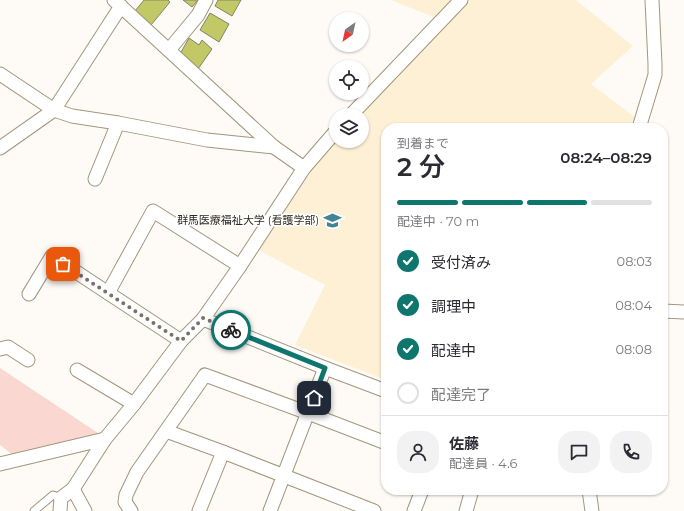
<!DOCTYPE html>
<html lang="ja">
<meta charset="utf-8">
<style>
:root{--surface:#fff;--page:#f2f2f3;--text:#2b2b33;--muted:#7c7c81;--line:#e1e1e2;--accent:#0f766e}
body{margin:0;font-family:Montserrat,"Noto Sans JP",sans-serif;background:var(--page);color:var(--text);height:100vh;display:flex;flex-direction:column;font-size:15px;white-space:nowrap}
*{box-sizing:border-box;margin:0}
p{font-size:13px;color:var(--muted)}
.icon{flex:none;width:22px;height:22px;fill:none;stroke:currentColor;stroke-width:2;stroke-linecap:round;stroke-linejoin:round}
.map{position:relative;flex:1;overflow:hidden}
.sheet{position:absolute;left:381px;top:123px;width:287px;height:372px;display:flex;flex-direction:column;background:var(--surface);border-radius:16px;box-shadow:0 1px 3px #0004}
.sheet>*{flex:none}
.needle{width:26px;rotate:213deg}
.controls{position:absolute;left:329px;top:12px;display:grid;gap:8px}
.controls a{display:grid;place-items:center;width:40px;height:40px;border-radius:50%;background:var(--surface);box-shadow:0 1px 3px #0004;font-size:20px}
.pin{position:absolute;display:grid;place-items:center;width:34px;height:34px;color:#fff;margin:-17px;border-radius:8px;box-shadow:0 2px 6px #0006}
.courier{position:absolute;display:grid;place-items:center;width:40px;height:40px;margin:-20px;border:3px solid #0f766e;border-radius:50%;background:#fff;color:#222;box-shadow:0 1px 5px #0007}
.summary em{font-style:normal;font-weight:600}
.summary div{display:flex;flex-direction:column-reverse}
.summary{display:flex;align-items:center;justify-content:space-between;height:68px;padding:0 16px}
h1{font-size:26px;font-weight:600;line-height:30px}
.bar{display:grid;grid-template-columns:repeat(4,1fr);gap:6px 4px;align-content:center;height:48px;padding:0 16px}
.bar i{height:5px;border-radius:3px;background:var(--line)}
.bar .active{background:var(--accent)}
.bar p{grid-column:span 4}
.line{display:flex;align-items:center;gap:10px;padding:0 16px;border-top:1px solid var(--line)}
.line div{flex:1}
.round{display:grid;place-items:center;flex:none;width:42px;height:42px;border-radius:16px;background:var(--page)}
ol{padding:0 16px;list-style:none}
li{display:flex;align-items:center;gap:12px;height:44px}
li p{margin-inline-start:auto}
li .icon{padding:4px;border-radius:50%;background:var(--accent);color:#fff;stroke-width:4}
li:last-child{color:var(--muted)}
li i{width:22px;height:22px;border:2px solid var(--line);border-radius:50%}
.map>svg:first-child{display:block}
.built{fill:#fdf0d5}
.green{fill:#fad8d1}
.building{fill:#c2c866;stroke:#81846a}
.lines{fill:none;stroke-linecap:round;stroke-linejoin:round}
.service-casing{stroke:#a2967d;stroke-width:9}
.minor-casing{stroke:#a2967d;stroke-width:15}
.service{stroke:#fff;stroke-width:7}
.minor{stroke:#fff;stroke-width:13}
.done{stroke:#77736b;stroke-width:4;stroke-dasharray:0 7.2}
.route{stroke:#0f766e;stroke-width:5}
.labels{text-anchor:middle;stroke-width:3;stroke-linejoin:round;paint-order:stroke}
.poi-label{font-size:11px;fill:#2f2a20;stroke:#fff;text-anchor:end}
</style>
<div class="map">
<svg width="684" height="511" viewBox="0 0 684 511">
<rect width="100%" height="100%" fill="#fefbf6"/>
<!-- built -->
<g class="built">
<polygon points="391,0 453,0 436,18"/>
<polygon points="469,0 576,0 633,46 591,84 635,117 630,128 386,128 386,380 295,345 325,285 258,250 297,189 336,139 336,141 362,141 362,115 359,115"/>
</g>
<!-- green -->
<polygon class="green" points="0,368 101,435 13,455 0,445"/>
<!-- building -->
<g class="building">
<polygon points="144,0 168,0 170,2 151,25 135,11"/>
<polygon points="183,0 198,0 192,7"/>
<polygon points="218,0 241,0 232,16 215,6"/>
<polygon points="210,13 229,24 219,42 200,30"/>
<polygon points="189,38 199,45 202,40 212,49 198,69 180,54"/>
</g>
<g class="lines">
<defs>
<polyline id="service" points="34,511 53,495 61,498"/>
<g id="minor">
<polyline points="114,0 274,147 304,168"/>
<polyline points="169,50 198,15 206,0"/>
<polyline points="0,74 54,110 72,116 118,123 207,140 274,147"/>
<polyline points="351,115 461,0"/>
<polyline points="639,128 655,75 655,64 652,0"/>
<polyline points="0,148 54,110 121,6"/>
<polyline points="95,179 118,123"/>
<polyline points="108,293 153,211 240,266"/>
<polyline points="29,294 52,256 181,341"/>
<polyline points="663,311 684,312"/>
<polyline points="203,319 325,368 386,391"/>
<polyline points="0,349 8,347 28,360"/>
<polyline points="77,370 134,404"/>
<polyline points="166,431 223,452 374,511"/>
<polyline points="0,464 105,439"/>
<polyline points="73,489 85,511"/>
<polyline points="589,490 592,511"/>
<polyline points="60,511 61,498 73,489 105,439 134,404 181,341 203,319 240,266 304,168 336,131"/>
<polyline points="131,511 125,502 126,495 137,472 205,375 308,413 386,443"/>
<polyline points="199,511 223,452"/>
<polyline points="270,511 325,368"/>
<polyline points="414,511 422,490"/>
<polyline points="466,511 472,490"/>
</g>
</defs>
<!-- service casing -->
<use href="#service" class="service-casing"/>
<!-- minor casing -->
<use href="#minor" class="minor-casing"/>
<!-- service -->
<use href="#service" class="service"/>
<!-- minor -->
<use href="#minor" class="minor"/>
</g>
<g class="lines">
<!-- done -->
<polyline class="done" points="63,264 181,341 203,318 231,330"/>
<!-- route -->
<polyline class="route" points="231,330 325,368 314,398"/>
</g>
<!-- icons -->
<defs>
<symbol id="university-bare" viewBox="-9 -9 18 18"><path d="M0-5L7-2L0 1L-7-2ZM-4 1L0 2.5L4 1V4Q0 6-4 4Z" fill="#428496" stroke="#fff" stroke-width="2.5" paint-order="stroke"/></symbol>
</defs>
<g fill-rule="evenodd">
<use href="#university-bare" x="320" y="208" width="25" height="25"/>
</g>
<g class="labels">
<!-- poi labels -->
<g class="poi-label">
<text x="319" y="224">群馬医療福祉大学 (看護学部)</text>
</g>
</g>
</svg>
<div class="controls">
<a><svg class="needle" viewBox="-14 -14 28 28"><path d="M0-13l5 13h-10z" fill="#e53935"/><path d="M0 13l5-13h-10z" fill="#7c7c81"/></svg></a>
<a><svg class="icon" aria-label="locate" viewBox="0 0 24 24"><circle cx="12" cy="12" r="6"/><path d="M12 2v4M12 18v4M2 12h4M18 12h4"/></svg></a>
<a><svg class="icon" aria-label="layers" viewBox="0 0 24 24"><path d="M12 4l9 5-9 5-9-5zM3 14l9 5 9-5"/></svg></a>
</div>
<div class="pin" style="left:63px;top:264px;background:#ea580c"><svg class="icon" aria-label="bag" viewBox="0 0 24 24"><path d="M5 8h14l-1 12H6zM9 8a3 3 0 0 1 6 0"/></svg></div>
<div class="pin" style="left:314px;top:398px;background:#1f2937"><svg class="icon" aria-label="home" viewBox="0 0 24 24"><path d="M3 11l9-7 9 7M6 9v11h12V9"/></svg></div>
<div class="courier" style="left:231px;top:330px"><svg class="icon" aria-label="bike" viewBox="0 0 24 24"><circle cx="6" cy="16" r="4"/><circle cx="18" cy="16" r="4"/><path d="M6 16l4-8h5l3 8M10 8l3 8H6M13 5h3"/></svg></div>
<section class="sheet">
<div class="summary"><div><h1>2 分</h1><p>到着まで</p></div><em>08:24–08:29</em></div>
<div class="bar"><i class="active"></i><i class="active"></i><i class="active"></i><i></i><p>配達中 · 70 m</p></div>
<ol>
<li><svg class="icon" aria-label="check" viewBox="0 0 24 24"><path d="M5 12l5 5 9-10"/></svg>受付済み<p>08:03</p></li>
<li><svg class="icon" aria-label="check" viewBox="0 0 24 24"><path d="M5 12l5 5 9-10"/></svg>調理中<p>08:04</p></li>
<li><svg class="icon" aria-label="check" viewBox="0 0 24 24"><path d="M5 12l5 5 9-10"/></svg>配達中<p>08:08</p></li>
<li><i></i>配達完了</li>
</ol>
<div class="line" style="height:72px"><a class="round"><svg class="icon" aria-label="person" viewBox="0 0 24 24"><circle cx="12" cy="8" r="4"/><path d="M4 21q1-7 8-7t8 7"/></svg></a><div><b>佐藤</b><p>配達員 · 4.6</p></div><a class="round"><svg class="icon" aria-label="chat" viewBox="0 0 24 24"><path d="M4 5h16v11H9l-5 4z"/></svg></a><a class="round"><svg class="icon" aria-label="phone" viewBox="0 0 24 24"><path d="M5 4h4l2 5-3 2q2 4 5 5l2-3 5 2v4C11 20 4 13 5 4z"/></svg></a></div>
</section>
</div>
